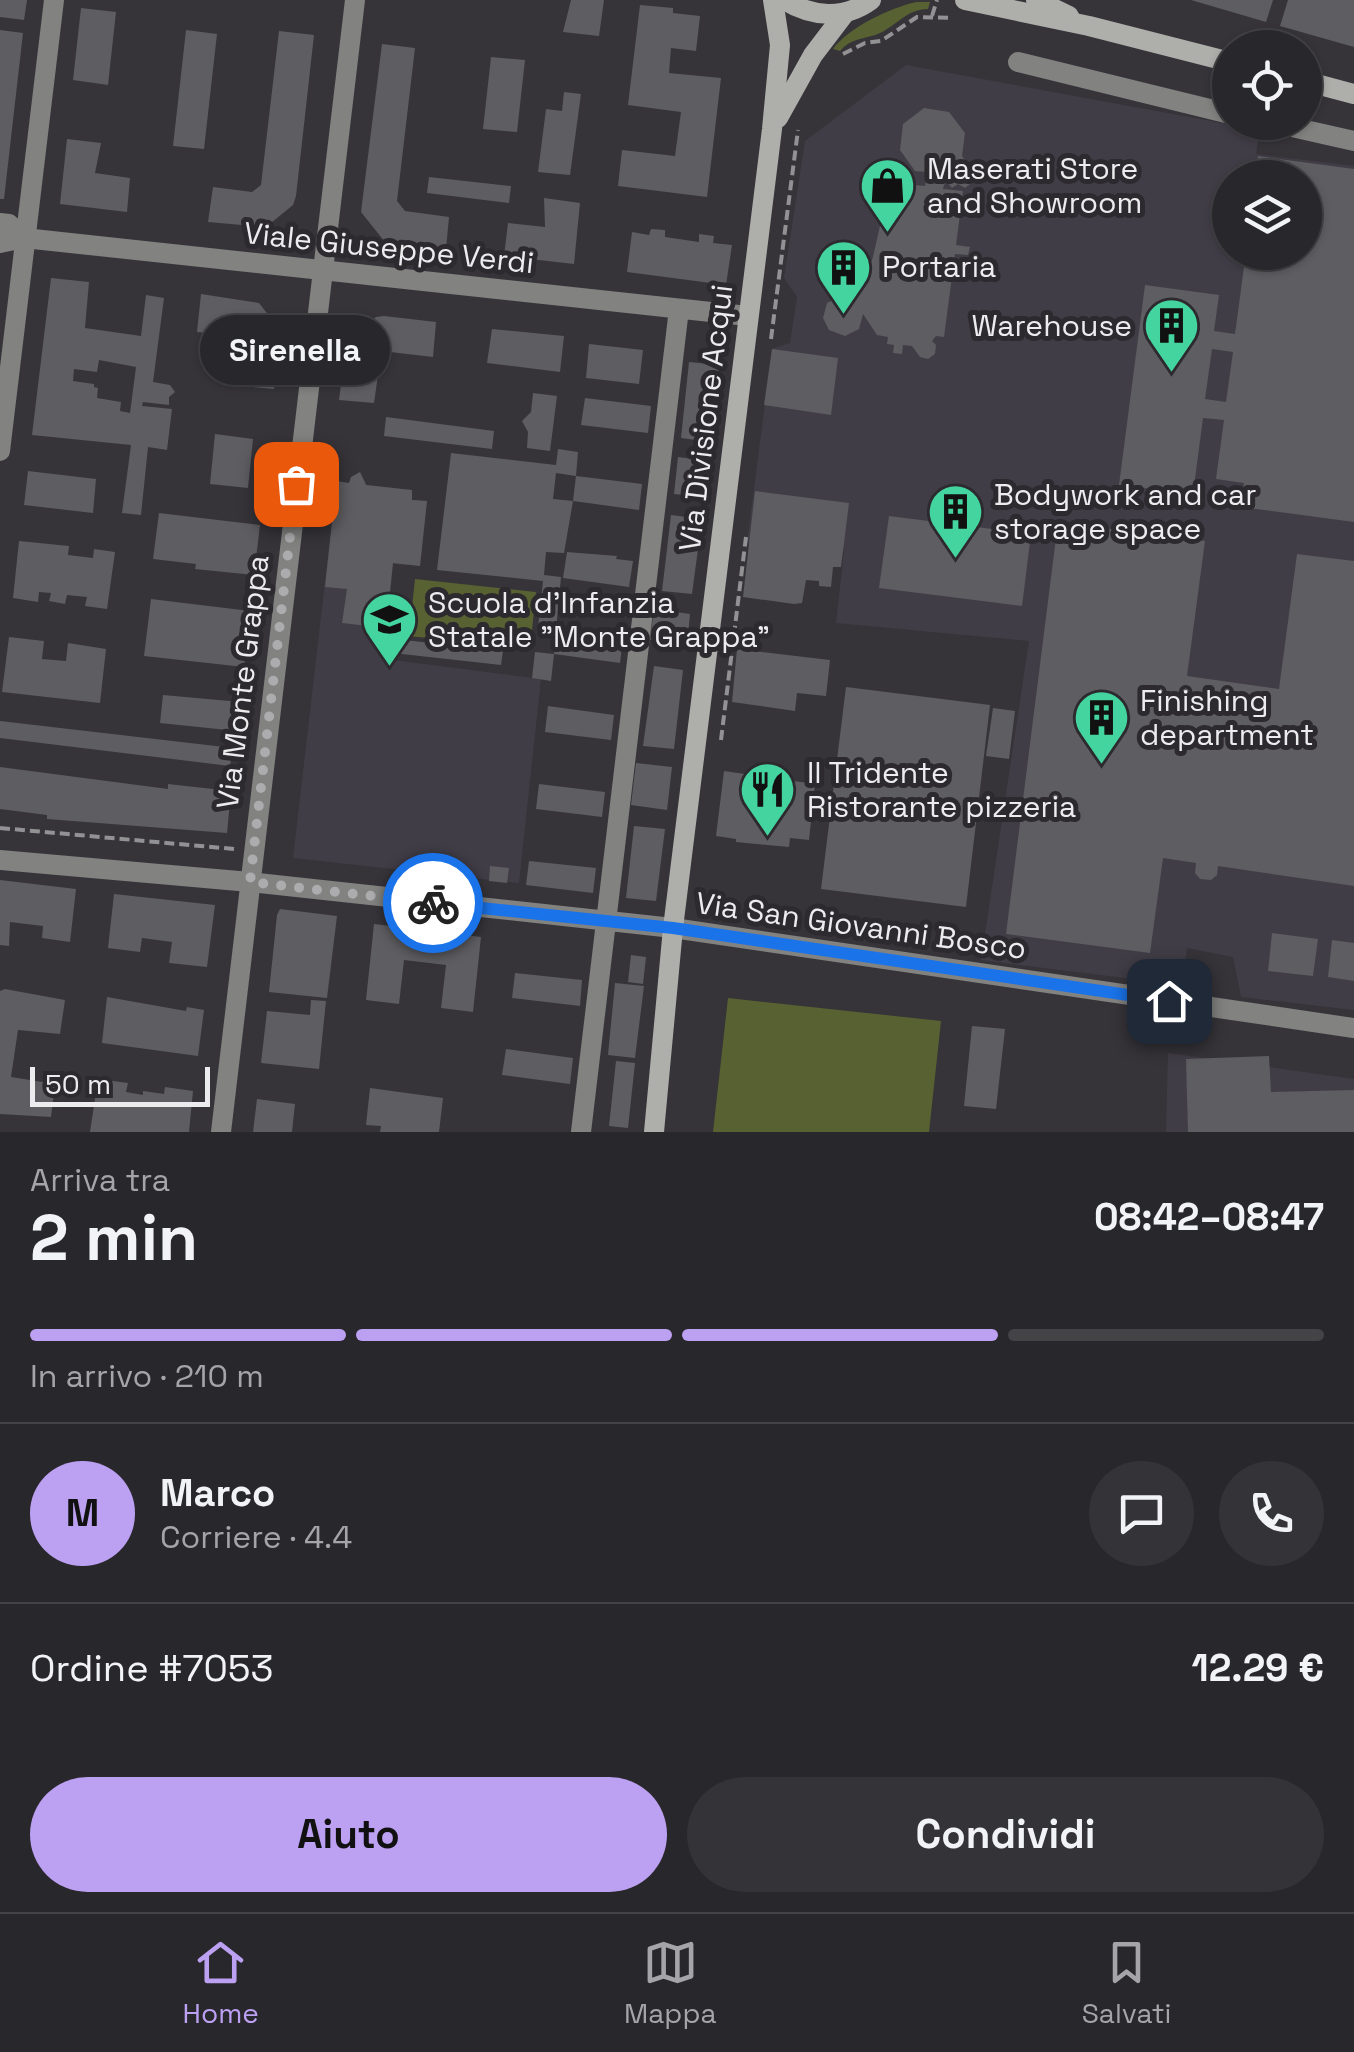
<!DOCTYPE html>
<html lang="it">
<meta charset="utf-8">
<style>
:root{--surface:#28272b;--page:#343337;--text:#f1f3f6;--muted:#a5a5a9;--line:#444447;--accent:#bca0f2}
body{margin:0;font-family:"Space Grotesk",sans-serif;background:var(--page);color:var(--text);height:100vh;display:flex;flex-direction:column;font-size:38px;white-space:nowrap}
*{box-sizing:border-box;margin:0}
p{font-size:32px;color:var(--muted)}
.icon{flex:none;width:55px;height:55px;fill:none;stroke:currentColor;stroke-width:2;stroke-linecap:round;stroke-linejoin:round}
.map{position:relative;height:1132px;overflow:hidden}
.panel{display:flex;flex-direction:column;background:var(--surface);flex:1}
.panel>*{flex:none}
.fabs{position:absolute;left:1212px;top:30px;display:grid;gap:20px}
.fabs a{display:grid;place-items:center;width:110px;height:110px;border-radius:50%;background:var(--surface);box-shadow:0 2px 8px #0004,0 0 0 2px var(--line);font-size:50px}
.scale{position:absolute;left:30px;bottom:25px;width:180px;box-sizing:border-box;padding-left:10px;border:5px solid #ececee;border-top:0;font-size:28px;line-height:35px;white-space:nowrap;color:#ececee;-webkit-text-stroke:8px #2c2a2e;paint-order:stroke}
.pin{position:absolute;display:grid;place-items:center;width:85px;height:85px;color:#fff;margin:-42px;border-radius:20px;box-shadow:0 5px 15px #0006}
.courier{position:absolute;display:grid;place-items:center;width:100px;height:100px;margin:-50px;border:8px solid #1a73e8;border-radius:50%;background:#fff;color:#222;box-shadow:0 2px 12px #0007}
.bubble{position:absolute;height:70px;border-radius:35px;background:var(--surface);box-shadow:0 2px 8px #0004,0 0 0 2px var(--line);font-size:32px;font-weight:600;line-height:70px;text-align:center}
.head em{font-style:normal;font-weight:600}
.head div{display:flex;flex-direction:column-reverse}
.head{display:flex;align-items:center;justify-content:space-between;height:170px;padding:0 30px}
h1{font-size:65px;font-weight:600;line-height:75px}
.bar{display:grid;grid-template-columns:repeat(4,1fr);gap:15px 10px;align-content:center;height:120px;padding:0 30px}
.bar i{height:12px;border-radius:8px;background:var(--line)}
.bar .on{background:var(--accent)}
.bar p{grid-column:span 4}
.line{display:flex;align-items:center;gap:25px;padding:0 30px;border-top:2px solid var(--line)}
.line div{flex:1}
.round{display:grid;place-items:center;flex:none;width:105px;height:105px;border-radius:52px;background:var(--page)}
.action{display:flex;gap:20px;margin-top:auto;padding:20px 30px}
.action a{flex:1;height:115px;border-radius:60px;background:var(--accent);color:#111;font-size:40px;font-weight:600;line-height:115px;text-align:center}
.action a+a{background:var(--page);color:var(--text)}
.menu{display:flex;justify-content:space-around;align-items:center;height:140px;border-top:2px solid var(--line);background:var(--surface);font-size:28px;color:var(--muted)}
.menu a{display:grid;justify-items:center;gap:5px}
.menu .on{color:var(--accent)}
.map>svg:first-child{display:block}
.built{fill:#413d47;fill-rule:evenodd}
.green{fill:#586131}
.building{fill:#5e5d61;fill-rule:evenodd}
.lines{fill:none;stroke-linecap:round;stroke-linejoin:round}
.path{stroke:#929194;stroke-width:4;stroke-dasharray:10 5;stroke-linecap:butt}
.minor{stroke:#828280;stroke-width:20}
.secondary{stroke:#aeaeaa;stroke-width:20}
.done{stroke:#acacaf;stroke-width:10;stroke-dasharray:0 18}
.route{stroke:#1a73e8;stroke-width:12}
.labels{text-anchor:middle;stroke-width:10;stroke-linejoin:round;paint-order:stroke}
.poi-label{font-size:30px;fill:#ececee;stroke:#2c2a2e;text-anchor:start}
.street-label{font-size:30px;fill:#ececee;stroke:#2c2a2e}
</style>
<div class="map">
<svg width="1354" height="1132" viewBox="0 0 1354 1132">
<rect width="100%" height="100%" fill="#363439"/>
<!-- built -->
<g class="built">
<path d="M906,65L1260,130L1256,154L1354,166V1010L1241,997L1233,957L1187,948L1181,985L981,960L1029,641L836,623L844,551L747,543L772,349L790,343L797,297L784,278L805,141ZM1230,178H1305V252H1230Z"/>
<polygon points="360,472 367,485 412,490 412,500 427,501 420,566 393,564 385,659 541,679 519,883 293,858 334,505 329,503 330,480 348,483"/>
<polygon points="1168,1053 1354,1079 1354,1132 1166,1132"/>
</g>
<!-- green -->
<g class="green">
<path d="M917,2H930L928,9C907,10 901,21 884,31C868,40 853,36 840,51L833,49C848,28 891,7 917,2Z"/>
<polygon points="415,579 536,592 530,649 409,636"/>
<polygon points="728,998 941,1021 929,1132 713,1132"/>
</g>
<!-- building -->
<g class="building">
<polygon points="0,0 27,0 24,20 0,17"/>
<polygon points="571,0 604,0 599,36 563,32"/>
<polygon points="1191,0 1273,0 1266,22"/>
<polygon points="1288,0 1354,0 1354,47 1280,26"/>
<polygon points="640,5 673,8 673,13 700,16 696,51 671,48 669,73 721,78 707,197 618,186 622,150 675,156 681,112 628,105"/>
<polygon points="81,8 116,12 108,85 73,80"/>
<polygon points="0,30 23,33 4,199 0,199"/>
<polygon points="186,30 217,34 204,149 173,146"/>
<polygon points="279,31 314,35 296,196 293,205 266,227 208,222 213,187 252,192 261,185"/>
<polygon points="382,44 415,48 397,201 405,211 449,217 446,249 385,242 361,212"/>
<polygon points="491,57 525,60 517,132 483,129"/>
<polygon points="564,92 581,94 570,175 538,172 546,109 562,111"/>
<polygon points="924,108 949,112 965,133 962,156 974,172 967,176 970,184 965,188 958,184 952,188 947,182 944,185 943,189 963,191 956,245 970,247 968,255 955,254 944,337 936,336 932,341 936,345 935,354 928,359 920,357 912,346 903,345 902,354 893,353 894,345 887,344 888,337 877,335 863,314 859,329 845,336 829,330 823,318 827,303 842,296 855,302 873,257 886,199 905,184 925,186 927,172 915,171 900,150 903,124"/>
<polygon points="67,139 101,143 95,173 130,178 127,212 60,204"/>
<path d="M1258,156L1354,169V522L1241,507L1244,483L1216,479L1224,420L1203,418L1193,494L1119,485L1145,285L1219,295L1214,331L1235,334L1246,252H1305V178H1255ZM1212,349L1233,352L1226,402L1205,399Z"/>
<polygon points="429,177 511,186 509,203 427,193"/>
<polygon points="544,198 580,203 574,264 504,256 508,223 545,227"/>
<polygon points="651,229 665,230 665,237 699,242 699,234 714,236 713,243 732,245 726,285 627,272 632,232 649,235"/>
<path d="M51,278L89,282L85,328L141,336L146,295L164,298L153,382L170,385L175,392L169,397V405L143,402L142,406L172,409L167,450L148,447L141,515L122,513L131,445L32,435ZM99,360L136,367L130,413L120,411L121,402L97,398L98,388L94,387V384L73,381L74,369L97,372Z"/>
<polygon points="201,294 259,303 280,330 274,389 241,386 246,344 239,336 197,332"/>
<polygon points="384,316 436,322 433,357 390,352 380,361 374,403 339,400 347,338 376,317"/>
<polygon points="492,329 564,336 560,372 487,363"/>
<polygon points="589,344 643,350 639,384 586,378"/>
<polygon points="772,349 838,358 831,415 764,405"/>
<polygon points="689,362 719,365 710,442 681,438"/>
<polygon points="533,393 557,396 550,451 527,448 528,432 522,421 531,412"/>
<polygon points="585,398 651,406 648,433 581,425"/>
<polygon points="386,417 494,431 492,449 384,436"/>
<polygon points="215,434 253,439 248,488 210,484"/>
<polygon points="558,449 578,452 576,476 556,473 553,499 573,501 564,553 546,552 544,575 561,577 556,630 538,628 543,581 437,570 451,453 556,465"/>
<polygon points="678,457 708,461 703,497 674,494"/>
<polygon points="28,471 96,479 93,513 24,505"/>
<polygon points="360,472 366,485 412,490 412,500 427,501 420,566 393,563 386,628 342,623 347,589 325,587 334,504 329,503 330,480 349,483 351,477"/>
<polygon points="576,476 642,484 639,510 573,501"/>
<polygon points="755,491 849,503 841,567 833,567 831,587 819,586 819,581 806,580 802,603 794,604 743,597"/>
<polygon points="159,513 260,525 254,575 195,569 196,564 153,559"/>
<polygon points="671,515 702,519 692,594 662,591"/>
<polygon points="889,516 1031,534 1022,606 879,588"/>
<polygon points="1058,522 1205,541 1187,676 1279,689 1297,554 1354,561 1354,886 1218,866 1217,875 1211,880 1200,879 1195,873 1196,863 1163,858 1150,953 1006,934"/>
<polygon points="19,541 69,546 68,555 93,558 94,549 115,552 107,609 85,606 87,597 67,595 65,604 49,601 51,593 39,592 38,602 13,598"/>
<polygon points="567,552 617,556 616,559 633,561 629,587 563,578"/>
<polygon points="151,599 250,611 244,667 144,656"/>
<polygon points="654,609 690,614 687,645 650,640"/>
<polygon points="556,630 623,638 620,663 554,654"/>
<polygon points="9,637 44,641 42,659 66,661 68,643 106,649 100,703 2,692"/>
<polygon points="395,639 503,651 501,665 393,653"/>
<polygon points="737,649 830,660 826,696 797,693 795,711 732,702"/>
<polygon points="535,652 554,654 551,681 532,678"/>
<polygon points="654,666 683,670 674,749 643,746"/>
<polygon points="846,687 990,705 966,907 821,889"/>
<polygon points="163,695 241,702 237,731 160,723"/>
<polygon points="548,706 614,715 611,740 545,732"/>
<polygon points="993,708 1015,711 1009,759 986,756"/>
<polygon points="0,721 233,748 230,766 0,738"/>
<polygon points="636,763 672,767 667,810 631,805"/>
<polygon points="0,767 168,789 168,784 231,791 227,833 47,819 47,815 0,809"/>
<polygon points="724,771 815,784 809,840 790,838 789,847 736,842 736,839 716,836"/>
<polygon points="539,784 605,792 602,817 536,809"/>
<polygon points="634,826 665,829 656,901 626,898"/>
<polygon points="529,861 596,868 593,893 526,885"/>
<polygon points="490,866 509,868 507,883 489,881"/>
<polygon points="0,880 76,889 70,942 42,938 43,926 10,922 9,946 0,945"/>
<polygon points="114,894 215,905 207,967 169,963 172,942 142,938 140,952 108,948"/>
<polygon points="280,909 337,916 327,998 269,992 277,915"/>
<polygon points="374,924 481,937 473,1012 441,1008 446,965 404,960 399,1004 366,1000"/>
<polygon points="1272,933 1318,939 1313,976 1268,971"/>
<polygon points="1332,940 1354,943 1354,981 1328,977"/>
<polygon points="631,955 646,957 643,984 628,982"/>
<polygon points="515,973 582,980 580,1006 512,998"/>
<polygon points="615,983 644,986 635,1058 608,1055"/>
<polygon points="5,989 65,1000 60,1034 18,1030 11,1077 55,1084 51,1117 0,1114 0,991"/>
<polygon points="107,997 186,1011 187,1007 204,1010 198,1056 102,1043"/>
<polygon points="311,1000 326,1001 319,1069 261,1063 267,1011 310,1015"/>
<polygon points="972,1026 1005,1029 996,1109 964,1106"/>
<polygon points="506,1049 573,1058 570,1084 502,1075"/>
<polygon points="1269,1056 1271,1092 1354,1090 1354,1132 1188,1132 1186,1059"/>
<polygon points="616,1061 635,1063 628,1128 609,1126"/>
<polygon points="98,1079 128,1083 126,1092 143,1095 143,1091 164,1094 165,1087 193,1091 189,1132 90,1132"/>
<polygon points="370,1088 443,1098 439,1132 380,1132 381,1126 366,1125"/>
<polygon points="257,1099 295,1104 292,1132 253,1132"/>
</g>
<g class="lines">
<!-- path -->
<g class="path">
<polyline points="932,16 937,0"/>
<polyline points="843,54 865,43 881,41 917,17 953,18"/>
<polyline points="771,339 798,130"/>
<polyline points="721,740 746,537"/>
<polyline points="0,828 234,849"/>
</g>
<!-- minor -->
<g class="minor">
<polyline points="1018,62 1230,114"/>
<polyline points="1270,122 1354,141"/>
<polyline points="0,223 9,224 24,238"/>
<polyline points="0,243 24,238 748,316"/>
<polyline points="0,451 54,0"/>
<polyline points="0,860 250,882 673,928 1354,1028"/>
<polyline points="221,1132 355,0"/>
<polyline points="581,1132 679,309"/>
</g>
<!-- secondary -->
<g class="secondary">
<path d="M784,0C812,17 844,20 871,0"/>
<polyline points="965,0 1089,26 1230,62"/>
<polyline points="1036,0 1069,16"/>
<polyline points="1305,81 1354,94"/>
<polyline points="778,118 813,55 845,13"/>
<polyline points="654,1132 673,928 772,129 780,45 773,0"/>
</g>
</g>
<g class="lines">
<!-- done -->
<polyline class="done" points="296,484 250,882 433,903"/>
<!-- route -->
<polyline class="route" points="433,903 673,928 1169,1001"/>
</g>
<!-- icons -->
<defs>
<symbol id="shop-pin" viewBox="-11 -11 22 30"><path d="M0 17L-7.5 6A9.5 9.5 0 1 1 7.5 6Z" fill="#44d49f" stroke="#2c2a2e"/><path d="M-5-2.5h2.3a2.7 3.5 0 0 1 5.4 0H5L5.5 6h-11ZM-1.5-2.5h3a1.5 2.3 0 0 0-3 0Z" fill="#111"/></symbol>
<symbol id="building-pin" viewBox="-11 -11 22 30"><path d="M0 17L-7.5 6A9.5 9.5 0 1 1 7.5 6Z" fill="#44d49f" stroke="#2c2a2e"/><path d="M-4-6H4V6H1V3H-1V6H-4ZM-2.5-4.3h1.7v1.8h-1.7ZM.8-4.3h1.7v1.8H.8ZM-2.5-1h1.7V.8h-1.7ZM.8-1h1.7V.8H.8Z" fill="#111"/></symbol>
<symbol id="school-pin" viewBox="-11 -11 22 30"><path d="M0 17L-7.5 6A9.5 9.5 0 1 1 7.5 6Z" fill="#44d49f" stroke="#2c2a2e"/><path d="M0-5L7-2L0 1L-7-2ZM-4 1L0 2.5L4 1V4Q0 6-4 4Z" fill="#111"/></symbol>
<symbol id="restaurant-pin" viewBox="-11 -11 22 30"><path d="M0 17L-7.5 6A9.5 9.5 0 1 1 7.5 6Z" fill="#44d49f" stroke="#2c2a2e"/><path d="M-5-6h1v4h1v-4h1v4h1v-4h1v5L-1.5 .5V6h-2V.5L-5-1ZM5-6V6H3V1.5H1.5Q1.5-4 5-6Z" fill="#111"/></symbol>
</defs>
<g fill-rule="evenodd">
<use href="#shop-pin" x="856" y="154" width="63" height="86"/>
<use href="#building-pin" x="812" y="236" width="63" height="86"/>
<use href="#building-pin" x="1140" y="294" width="63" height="86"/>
<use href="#building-pin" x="924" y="480" width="63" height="86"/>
<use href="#school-pin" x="358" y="588" width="63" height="86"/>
<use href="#building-pin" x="1070" y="686" width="63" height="86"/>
<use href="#restaurant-pin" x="736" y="758" width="63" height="86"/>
</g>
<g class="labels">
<!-- poi labels -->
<g class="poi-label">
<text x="927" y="179">Maserati Store<tspan x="927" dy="34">and Showroom</tspan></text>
<text x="882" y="277">Portaria</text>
<text x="1132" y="336" text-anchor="end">Warehouse</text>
<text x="994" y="505">Bodywork and car<tspan x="994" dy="34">storage space</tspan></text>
<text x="428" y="613">Scuola d'Infanzia<tspan x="428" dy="34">Statale "Monte Grappa"</tspan></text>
<text x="1140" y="711">Finishing<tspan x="1140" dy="34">department</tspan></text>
<text x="807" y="783">Il Tridente<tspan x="807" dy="34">Ristorante pizzeria</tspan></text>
</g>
<!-- street labels -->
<g class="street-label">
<text transform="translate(389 248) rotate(6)" y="10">Viale Giuseppe Verdi</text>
<text transform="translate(706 418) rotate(-83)" y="10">Via Divisione Acqui</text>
<text transform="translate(243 682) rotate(-83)" y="10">Via Monte Grappa</text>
<text transform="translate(861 926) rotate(8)" y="10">Via San Giovanni Bosco</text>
</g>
</g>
</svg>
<div class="fabs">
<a><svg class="icon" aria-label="locate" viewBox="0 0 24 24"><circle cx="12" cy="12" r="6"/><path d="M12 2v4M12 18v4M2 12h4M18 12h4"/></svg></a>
<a><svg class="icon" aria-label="layers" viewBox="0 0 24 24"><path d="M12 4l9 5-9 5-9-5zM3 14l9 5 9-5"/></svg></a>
</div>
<div class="scale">50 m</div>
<div class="pin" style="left:296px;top:484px;background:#ea580c"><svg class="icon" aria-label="bag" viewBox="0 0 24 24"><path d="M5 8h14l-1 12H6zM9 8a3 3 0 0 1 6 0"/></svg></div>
<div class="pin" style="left:1169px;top:1001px;background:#1f2937"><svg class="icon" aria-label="home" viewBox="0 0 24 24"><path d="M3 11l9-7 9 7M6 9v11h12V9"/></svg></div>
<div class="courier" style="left:433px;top:903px"><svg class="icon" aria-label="bike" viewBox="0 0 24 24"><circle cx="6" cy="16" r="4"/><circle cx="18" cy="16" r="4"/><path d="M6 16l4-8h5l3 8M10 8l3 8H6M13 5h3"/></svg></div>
<div class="bubble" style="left:200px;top:315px;width:190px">Sirenella</div>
</div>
<section class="panel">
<div class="head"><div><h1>2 min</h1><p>Arriva tra</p></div><em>08:42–08:47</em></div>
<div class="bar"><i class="on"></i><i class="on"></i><i class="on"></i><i></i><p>In arrivo · 210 m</p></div>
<div class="line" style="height:180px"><b class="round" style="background:var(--accent);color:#111">M</b><div><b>Marco</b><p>Corriere · 4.4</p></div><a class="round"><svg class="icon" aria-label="chat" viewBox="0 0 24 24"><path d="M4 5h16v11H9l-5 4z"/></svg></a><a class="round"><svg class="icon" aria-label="phone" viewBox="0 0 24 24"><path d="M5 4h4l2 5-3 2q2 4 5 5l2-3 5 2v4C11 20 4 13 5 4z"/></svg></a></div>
<div class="line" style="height:130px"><div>Ordine #7053</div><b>12.29 €</b></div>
<div class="action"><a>Aiuto</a><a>Condividi</a></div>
</section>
<nav class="menu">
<a class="on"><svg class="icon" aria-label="home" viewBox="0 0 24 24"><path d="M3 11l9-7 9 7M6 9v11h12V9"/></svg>Home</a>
<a><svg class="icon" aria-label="map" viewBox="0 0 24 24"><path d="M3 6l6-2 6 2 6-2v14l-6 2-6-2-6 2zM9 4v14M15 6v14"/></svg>Mappa</a>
<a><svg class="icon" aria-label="saved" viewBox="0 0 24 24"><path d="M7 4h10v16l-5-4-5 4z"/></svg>Salvati</a>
</nav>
